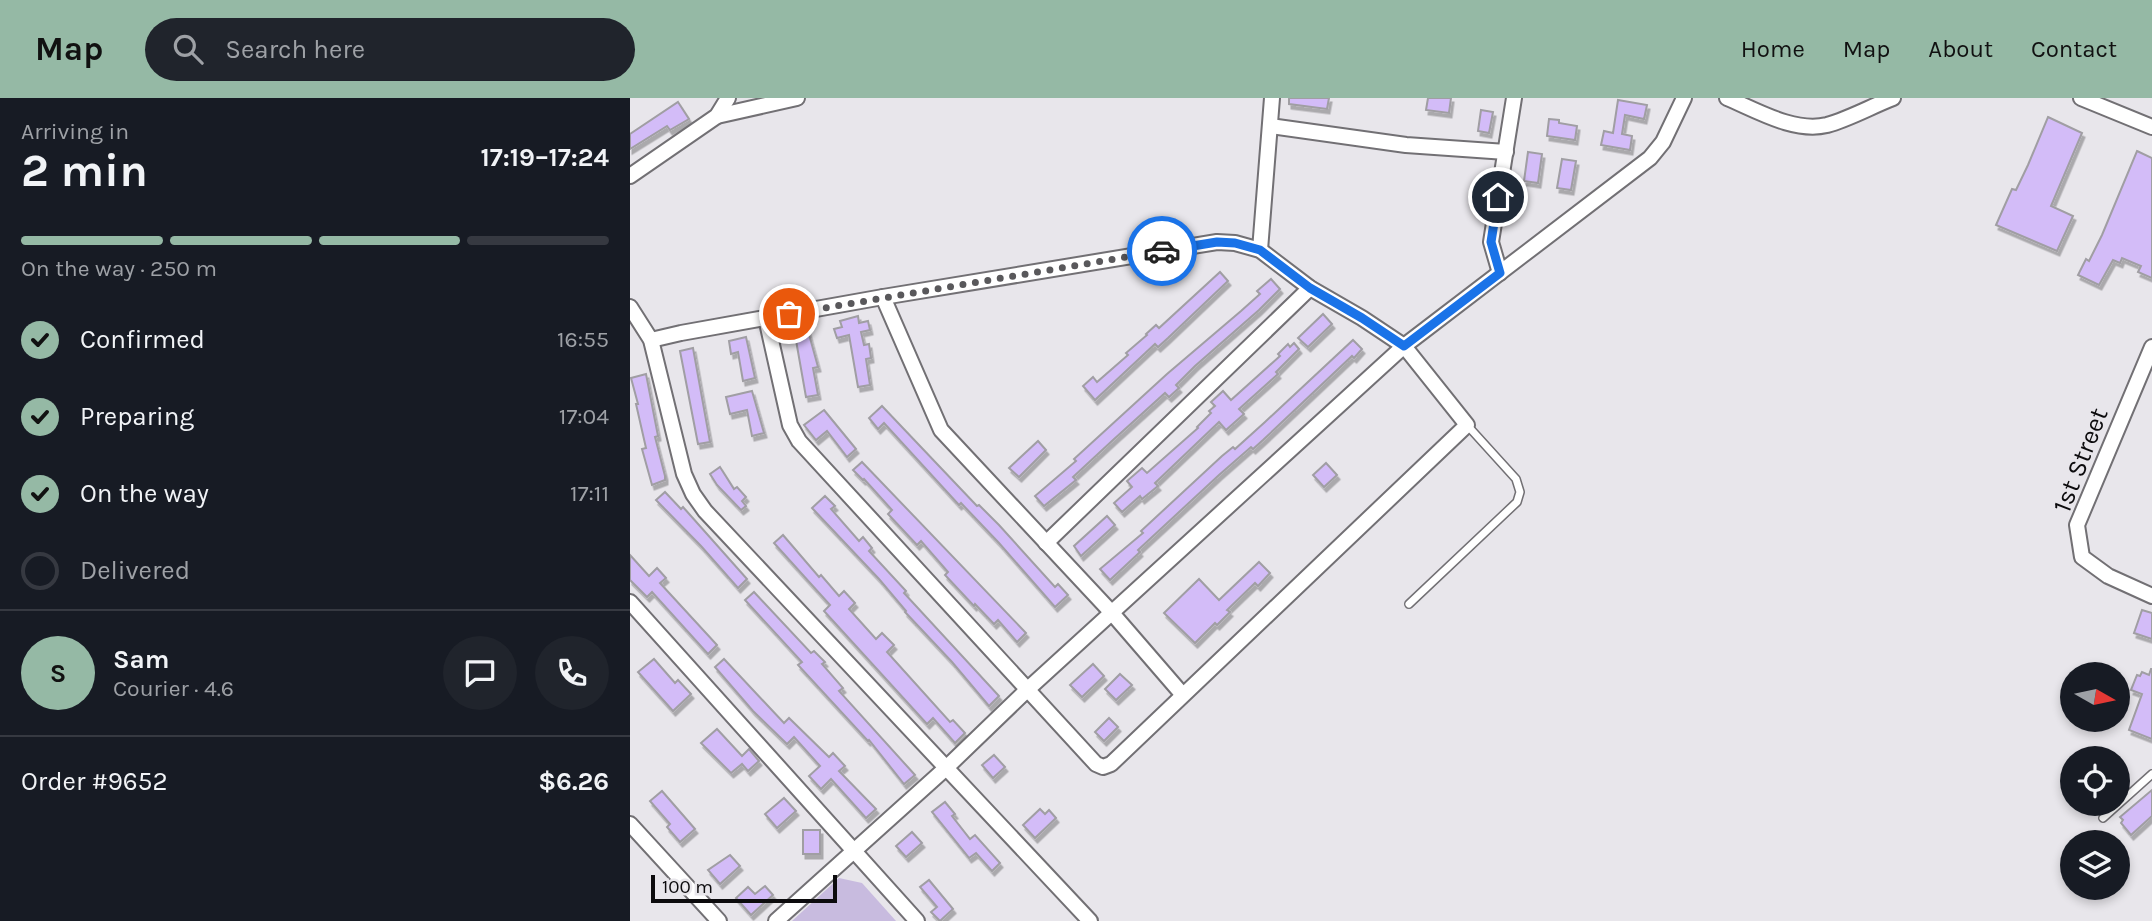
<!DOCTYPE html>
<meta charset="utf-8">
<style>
:root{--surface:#171b24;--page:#20242c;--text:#f1f3f6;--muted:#9ea1a6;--line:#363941;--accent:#95b9a5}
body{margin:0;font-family:Karla,sans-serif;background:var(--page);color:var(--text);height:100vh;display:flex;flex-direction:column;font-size:26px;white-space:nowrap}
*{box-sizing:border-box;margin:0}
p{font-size:23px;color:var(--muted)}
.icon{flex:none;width:38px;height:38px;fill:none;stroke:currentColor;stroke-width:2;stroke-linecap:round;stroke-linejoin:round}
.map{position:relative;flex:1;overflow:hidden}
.drawer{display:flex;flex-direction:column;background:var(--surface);width:630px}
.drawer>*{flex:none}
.needle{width:46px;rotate:99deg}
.fabs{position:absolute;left:1430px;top:564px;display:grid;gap:14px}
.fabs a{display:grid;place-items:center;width:70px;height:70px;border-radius:50%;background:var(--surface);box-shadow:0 4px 10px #0003;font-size:35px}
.scale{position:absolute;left:21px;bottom:18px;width:186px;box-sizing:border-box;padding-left:7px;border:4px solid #0c0b0d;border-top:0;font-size:19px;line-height:24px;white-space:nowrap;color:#0c0b0d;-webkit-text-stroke:5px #e8e6eb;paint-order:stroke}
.pin{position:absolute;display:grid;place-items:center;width:60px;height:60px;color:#fff;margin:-30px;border:4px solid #fff;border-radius:50%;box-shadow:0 2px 7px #0007}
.courier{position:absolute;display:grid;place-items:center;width:70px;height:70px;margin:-35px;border:5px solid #1a73e8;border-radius:50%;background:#fff;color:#222;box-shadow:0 2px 9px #0007}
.headline em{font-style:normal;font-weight:700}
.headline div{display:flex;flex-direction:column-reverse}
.headline{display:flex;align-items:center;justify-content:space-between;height:119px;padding:0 21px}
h1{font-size:46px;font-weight:700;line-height:52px}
.bar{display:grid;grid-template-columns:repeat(4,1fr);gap:10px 7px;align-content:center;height:84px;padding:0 21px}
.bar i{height:9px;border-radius:5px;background:var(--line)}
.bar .on{background:var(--accent)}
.bar p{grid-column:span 4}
.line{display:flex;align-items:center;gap:18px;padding:0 21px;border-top:2px solid var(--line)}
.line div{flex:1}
.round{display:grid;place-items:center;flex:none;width:74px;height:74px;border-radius:37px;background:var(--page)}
ol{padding:0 21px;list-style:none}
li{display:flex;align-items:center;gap:21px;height:77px}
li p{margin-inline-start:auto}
li .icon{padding:7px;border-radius:50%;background:var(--accent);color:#111;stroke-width:4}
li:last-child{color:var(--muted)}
li i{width:38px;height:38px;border:4px solid var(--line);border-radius:50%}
header{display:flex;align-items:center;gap:42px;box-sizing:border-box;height:98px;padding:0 35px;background:var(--accent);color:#111}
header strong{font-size:33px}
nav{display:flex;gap:38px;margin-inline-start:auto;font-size:24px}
.search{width:490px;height:63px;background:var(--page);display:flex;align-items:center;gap:18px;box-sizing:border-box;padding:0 24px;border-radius:38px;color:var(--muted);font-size:26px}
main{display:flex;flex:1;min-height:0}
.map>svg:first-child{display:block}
.green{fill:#c8bbdf}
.building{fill:#d3bcf8;stroke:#a09ea3;stroke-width:2;filter:url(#shadow)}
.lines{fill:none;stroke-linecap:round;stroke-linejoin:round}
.service-casing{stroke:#727074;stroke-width:10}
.minor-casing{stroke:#727074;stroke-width:18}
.service{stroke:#fff;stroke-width:7}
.minor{stroke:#fff;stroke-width:14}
.done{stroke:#59585b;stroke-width:7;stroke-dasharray:0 12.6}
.route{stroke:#1a73e8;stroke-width:9}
.labels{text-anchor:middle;stroke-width:5;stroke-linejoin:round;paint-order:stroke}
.street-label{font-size:26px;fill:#0c0b0d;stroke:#e8e6eb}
</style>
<header>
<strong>Map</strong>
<div class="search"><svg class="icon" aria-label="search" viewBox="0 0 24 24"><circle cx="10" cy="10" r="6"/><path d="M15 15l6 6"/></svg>Search here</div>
<nav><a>Home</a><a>Map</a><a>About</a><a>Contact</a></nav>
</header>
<main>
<section class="drawer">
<div class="headline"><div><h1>2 min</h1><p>Arriving in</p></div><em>17:19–17:24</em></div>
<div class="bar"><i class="on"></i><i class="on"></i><i class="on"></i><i></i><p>On the way · 250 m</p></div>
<ol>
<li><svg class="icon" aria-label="check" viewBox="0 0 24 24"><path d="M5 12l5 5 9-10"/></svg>Confirmed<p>16:55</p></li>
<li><svg class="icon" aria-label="check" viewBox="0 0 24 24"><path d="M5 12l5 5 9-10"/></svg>Preparing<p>17:04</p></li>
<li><svg class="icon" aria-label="check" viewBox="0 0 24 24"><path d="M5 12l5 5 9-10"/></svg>On the way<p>17:11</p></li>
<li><i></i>Delivered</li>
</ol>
<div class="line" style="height:126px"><b class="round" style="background:var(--accent);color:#111">S</b><div><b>Sam</b><p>Courier · 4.6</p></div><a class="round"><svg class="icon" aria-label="chat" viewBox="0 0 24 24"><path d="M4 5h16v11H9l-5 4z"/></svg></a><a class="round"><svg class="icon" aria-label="phone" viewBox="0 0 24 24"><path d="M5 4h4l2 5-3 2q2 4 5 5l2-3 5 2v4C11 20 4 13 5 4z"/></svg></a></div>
<div class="line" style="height:91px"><div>Order #9652</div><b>$6.26</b></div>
</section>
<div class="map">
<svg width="1522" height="823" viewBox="0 0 1522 823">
<defs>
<filter id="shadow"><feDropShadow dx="2.5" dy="4.5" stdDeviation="0" flood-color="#0004"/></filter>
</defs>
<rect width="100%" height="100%" fill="#e8e6eb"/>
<!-- green -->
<polygon class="green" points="209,780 232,785 266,823 162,823"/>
<!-- building -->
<g class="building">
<polygon points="659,0 699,0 697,11 659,6"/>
<polygon points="798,0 821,0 819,15 796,12"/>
<polygon points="988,2 1017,7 1014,21 995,17 992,36 1002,38 1000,52 971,47 974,33 983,35"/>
<polygon points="48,4 59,21 40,32 37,28 0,51 0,36"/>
<polygon points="851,12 863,14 859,35 848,33"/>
<polygon points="1418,19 1452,35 1421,108 1443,118 1427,153 1366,127 1382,91 1386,92 1398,67"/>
<polygon points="919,21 929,22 929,25 947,28 945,42 917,38"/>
<polygon points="1507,53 1522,60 1522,180 1508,174 1511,168 1492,160 1490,165 1483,162 1469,187 1448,177 1456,161 1459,163 1472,137"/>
<polygon points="898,54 912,56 908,85 894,83"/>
<polygon points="932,61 946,63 941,92 927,90"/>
<polygon points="590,174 598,183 538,240 528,249 525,246 465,302 453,288 463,279 467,284 498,257 496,255 517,237 516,236 526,227 529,230"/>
<polygon points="641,181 650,191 629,212 565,268 546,287 549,290 539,299 535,295 483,342 443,379 446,382 414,408 405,398 446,363 444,361 537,276 611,213 630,196 627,193"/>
<polygon points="693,216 702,226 678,249 668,240"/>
<polygon points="228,218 229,225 238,223 240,232 231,234 234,247 239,246 241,260 236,261 240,287 228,289 219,237 207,240 204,231 212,229 210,223"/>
<polygon points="177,229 188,269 183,270 188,297 176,299 164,231"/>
<polygon points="116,239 125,280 113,283 108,254 101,256 99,243"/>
<polygon points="723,242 732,251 724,260 722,258 633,342 623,351 621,349 589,377 508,452 510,454 480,482 470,471 513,435 511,433 592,358 603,349 605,351 635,324"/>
<polygon points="664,245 669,251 646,274 648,276 609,311 614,316 596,332 589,324 525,385 528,388 512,401 510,398 492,414 484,405 502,389 497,383 512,370 517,375 568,330 567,329 581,315 579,313 585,308 581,304 593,293 601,302 650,258 648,256 658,246 660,249"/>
<polygon points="63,250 80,344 68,346 50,253"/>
<polygon points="16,276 28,338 25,339 35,378 35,382 22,387 12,351 16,350 6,306 8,306 1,280"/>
<polygon points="122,293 134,335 122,338 117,312 100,316 96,299"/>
<polygon points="252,308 347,408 349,407 369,427 425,489 428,486 438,497 425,509 369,445 331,405 329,407 254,325 248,331 239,320"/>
<polygon points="194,312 226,351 217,359 197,333 186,342 174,327"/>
<polygon points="408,343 416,352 389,379 379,370"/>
<polygon points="232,364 396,535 387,544 368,522 364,526 345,506 344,508 315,477 318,474 291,443 287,447 258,416 262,412 234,381 233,382 223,372"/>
<polygon points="696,365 707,377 694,389 683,377"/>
<polygon points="90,369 104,391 107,389 116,399 112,403 116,408 111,412 87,387 80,376"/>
<polygon points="35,394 51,411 53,409 117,481 108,490 71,448 26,402"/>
<polygon points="195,398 205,408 201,411 229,443 233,439 242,450 239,453 276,493 274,495 369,598 359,608 322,564 275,514 276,513 249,481 182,410"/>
<polygon points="477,418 485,427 451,458 444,448"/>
<polygon points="153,437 189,479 191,477 209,498 214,493 225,505 219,511 246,541 252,535 264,547 257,554 320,624 323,622 335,635 325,645 303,620 297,626 194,513 200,507 144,445"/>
<polygon points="0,457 19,478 27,470 36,480 30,485 87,547 78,556 22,494 17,499 0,482"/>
<polygon points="629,464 640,475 628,488 625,485 597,512 600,514 587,527 585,525 565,545 534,515 569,481 589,502"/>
<polygon points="124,494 181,555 184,553 195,564 192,566 213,590 209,593 285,677 274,686 239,642 238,643 168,567 172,564 115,502"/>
<polygon points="1512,512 1522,515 1522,541 1504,535"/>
<polygon points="24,561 45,585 48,582 61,596 43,613 8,574"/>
<polygon points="94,561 154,625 159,620 199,659 203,655 215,668 209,673 246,711 236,720 201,681 191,691 179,678 190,668 164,639 157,646 123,613 85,569"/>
<polygon points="463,566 474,578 452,599 440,587"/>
<polygon points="1521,571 1522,571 1522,641 1499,632 1512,596 1501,592 1507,577 1510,578 1512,574 1519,577"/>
<polygon points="490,576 502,587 486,602 475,591"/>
<polygon points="479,620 488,629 474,643 465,634"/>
<polygon points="87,631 112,658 119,651 129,663 118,673 112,666 101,675 71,645"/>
<polygon points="364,657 375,669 363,680 352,667"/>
<polygon points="1522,692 1522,718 1501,737 1491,725 1493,722 1490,719"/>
<polygon points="32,693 65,731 50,744 37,729 40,726 20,703"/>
<polygon points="154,700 166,713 147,730 135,716"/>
<polygon points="315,704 325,716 322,718 340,741 345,737 370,765 362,773 346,755 339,760 302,714"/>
<polygon points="410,711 415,716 419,712 426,720 405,740 393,727"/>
<rect x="173" y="732" width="17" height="24"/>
<polygon points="282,734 292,745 276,759 266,748"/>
<polygon points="100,757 110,768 90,786 78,772"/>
<polygon points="299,782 323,811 310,823 301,814 307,809 290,789"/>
<polygon points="135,788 143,797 121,817 106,800 118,789 125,796"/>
</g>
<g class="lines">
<defs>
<g id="service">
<polyline points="779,506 887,404 890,394 886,381 837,327"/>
<polyline points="1473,720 1522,676"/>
</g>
<g id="minor">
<path d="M1097,0C1126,12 1164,35 1197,27C1219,21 1242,8 1263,0"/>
<polyline points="1451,0 1522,29"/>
<polyline points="87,18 167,0"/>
<polyline points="640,28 776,47 876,54"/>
<polyline points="0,78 87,18 98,0"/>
<polyline points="630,152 642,0"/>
<polyline points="870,175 861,144 884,0"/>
<polyline points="253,199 311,332 482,515 552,596"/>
<polyline points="0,209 21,242 54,376 63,396 75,413 460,823"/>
<polyline points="21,242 51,235 253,199 587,144 605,145 630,152 680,190 732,220 774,248 837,327 481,666 473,669 466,666 169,343 160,327 136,220"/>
<polyline points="1522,249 1447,427 1452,459 1478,478 1522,498"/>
<polyline points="416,445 680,190"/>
<polyline points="0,504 287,823"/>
<polyline points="0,726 89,823"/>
<polyline points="146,823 316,670 398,591 774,248 1020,60 1033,44 1054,0"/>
</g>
</defs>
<!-- service casing -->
<use href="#service" class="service-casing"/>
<!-- minor casing -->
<use href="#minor" class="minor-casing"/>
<!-- service -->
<use href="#service" class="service"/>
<!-- minor -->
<use href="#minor" class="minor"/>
</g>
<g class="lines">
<!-- done -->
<polyline class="done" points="159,216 532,153"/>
<!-- route -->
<polyline class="route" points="532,153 587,144 605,145 630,152 680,190 732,220 774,248 870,175 861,144 868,99"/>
</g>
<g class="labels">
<!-- street labels -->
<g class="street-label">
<text transform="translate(1450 362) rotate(-69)" y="9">1st Street</text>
</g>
</g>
</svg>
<div class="fabs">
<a><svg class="needle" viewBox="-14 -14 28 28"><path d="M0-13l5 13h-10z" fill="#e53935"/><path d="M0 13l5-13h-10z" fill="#9ea1a6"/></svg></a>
<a><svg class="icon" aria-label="locate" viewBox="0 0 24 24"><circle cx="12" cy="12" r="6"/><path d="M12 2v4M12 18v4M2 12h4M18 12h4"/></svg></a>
<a><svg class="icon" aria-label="layers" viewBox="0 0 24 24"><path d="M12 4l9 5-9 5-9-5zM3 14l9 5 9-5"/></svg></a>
</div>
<div class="scale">100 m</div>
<div class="pin" style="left:159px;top:216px;background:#ea580c"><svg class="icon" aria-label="bag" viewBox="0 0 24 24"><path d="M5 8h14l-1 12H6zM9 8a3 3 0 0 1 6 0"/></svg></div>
<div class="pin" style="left:868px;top:99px;background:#1f2937"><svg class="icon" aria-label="home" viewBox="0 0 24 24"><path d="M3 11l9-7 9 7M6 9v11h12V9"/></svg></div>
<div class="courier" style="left:532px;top:153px"><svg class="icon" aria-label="car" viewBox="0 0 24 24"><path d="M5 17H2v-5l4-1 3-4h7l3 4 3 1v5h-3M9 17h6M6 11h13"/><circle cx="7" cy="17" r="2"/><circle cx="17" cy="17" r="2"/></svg></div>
</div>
</main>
